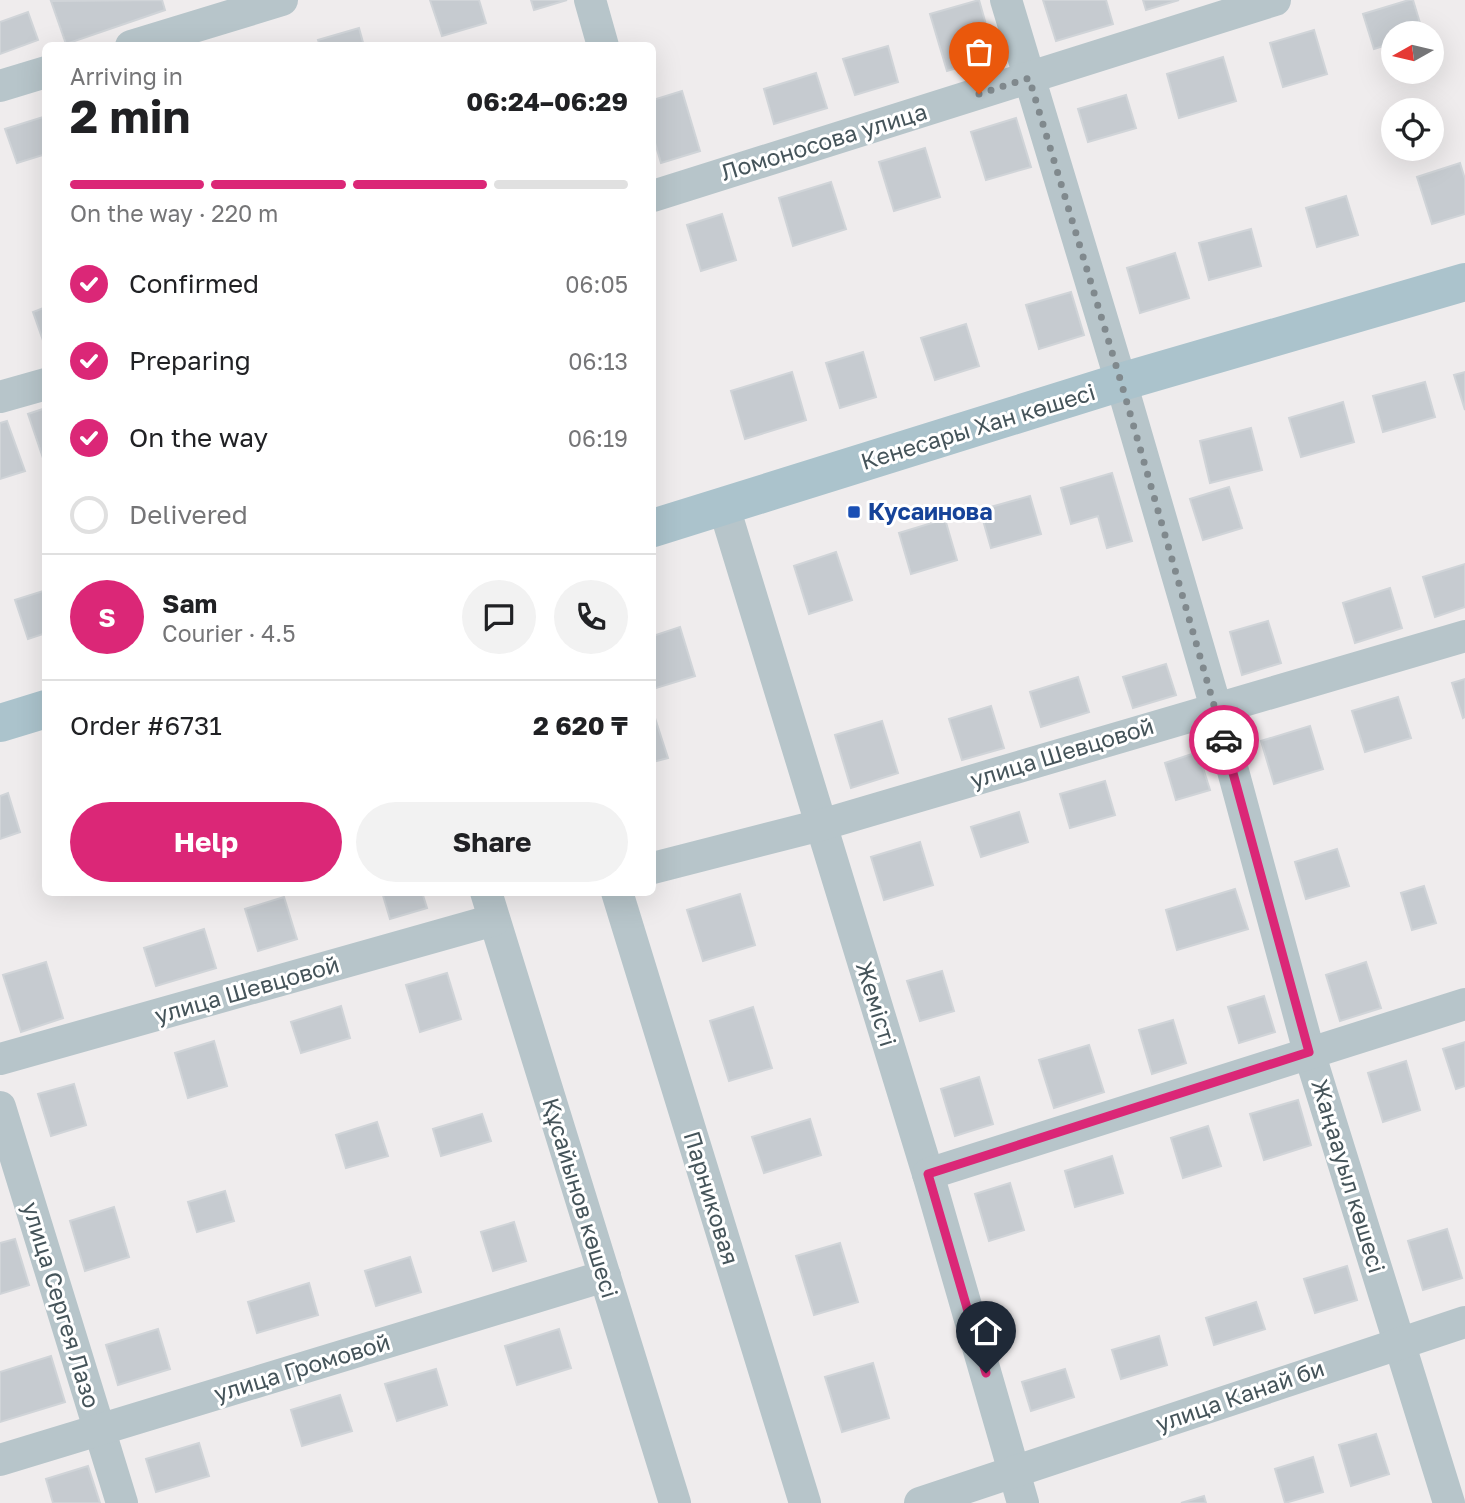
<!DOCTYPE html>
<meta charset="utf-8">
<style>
:root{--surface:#fff;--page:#f2f2f2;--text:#202124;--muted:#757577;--line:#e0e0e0;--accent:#db2777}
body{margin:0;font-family:"Golos Text",sans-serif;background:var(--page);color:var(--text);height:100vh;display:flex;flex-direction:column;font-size:26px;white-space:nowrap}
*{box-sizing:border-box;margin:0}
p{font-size:23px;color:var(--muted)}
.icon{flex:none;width:38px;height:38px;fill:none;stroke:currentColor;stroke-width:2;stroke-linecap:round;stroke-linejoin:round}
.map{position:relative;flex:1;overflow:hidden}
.side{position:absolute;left:42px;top:42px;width:614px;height:854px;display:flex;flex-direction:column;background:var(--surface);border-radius:10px;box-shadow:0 7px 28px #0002}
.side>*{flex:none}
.needle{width:46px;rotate:262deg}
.controls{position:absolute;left:1381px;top:21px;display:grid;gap:14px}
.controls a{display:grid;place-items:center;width:63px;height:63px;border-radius:50%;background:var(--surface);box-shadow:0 7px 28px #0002;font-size:35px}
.pin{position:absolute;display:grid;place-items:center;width:60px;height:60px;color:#fff;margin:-72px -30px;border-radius:50% 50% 50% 0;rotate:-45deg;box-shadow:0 0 7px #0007}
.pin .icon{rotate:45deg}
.courier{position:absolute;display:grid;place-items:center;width:70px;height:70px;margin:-35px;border:5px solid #db2777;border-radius:50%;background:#fff;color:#222;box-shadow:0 2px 9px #0007}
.head em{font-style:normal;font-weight:700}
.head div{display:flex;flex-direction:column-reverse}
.head{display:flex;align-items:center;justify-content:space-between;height:119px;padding:0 28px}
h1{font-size:46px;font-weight:700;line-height:52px}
.bar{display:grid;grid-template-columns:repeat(4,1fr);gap:10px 7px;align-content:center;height:84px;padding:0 28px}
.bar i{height:9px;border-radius:5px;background:var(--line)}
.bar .selected{background:var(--accent)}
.bar p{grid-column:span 4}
.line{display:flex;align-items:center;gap:18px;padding:0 28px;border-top:2px solid var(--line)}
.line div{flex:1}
.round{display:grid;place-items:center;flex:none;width:74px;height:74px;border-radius:37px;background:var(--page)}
ol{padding:0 28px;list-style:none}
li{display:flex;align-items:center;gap:21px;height:77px}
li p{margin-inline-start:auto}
li .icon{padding:7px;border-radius:50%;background:var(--accent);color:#fff;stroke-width:4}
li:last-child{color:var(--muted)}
li i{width:38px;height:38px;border:4px solid var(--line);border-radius:50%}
.button{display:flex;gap:14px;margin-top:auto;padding:14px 28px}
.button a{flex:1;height:80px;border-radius:42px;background:var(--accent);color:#fff;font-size:28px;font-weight:700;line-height:80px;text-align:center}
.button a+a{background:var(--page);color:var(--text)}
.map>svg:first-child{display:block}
.building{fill:#c6cbd0;stroke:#d0d4d8;stroke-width:2}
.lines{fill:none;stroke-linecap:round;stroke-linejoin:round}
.minor{stroke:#b7c5ca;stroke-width:32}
.major{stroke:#abc3cc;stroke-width:38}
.done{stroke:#80898d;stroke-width:7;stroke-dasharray:0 12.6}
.route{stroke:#db2777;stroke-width:9}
.transit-dot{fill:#1a4fb4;stroke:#fff;stroke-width:2.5}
.labels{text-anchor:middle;stroke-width:6;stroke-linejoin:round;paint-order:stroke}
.street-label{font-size:23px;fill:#45545a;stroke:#fff}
.transit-label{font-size:23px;font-weight:bold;fill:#164399;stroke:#fff;text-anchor:start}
</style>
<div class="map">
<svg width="1465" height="1503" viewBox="0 0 1465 1503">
<rect width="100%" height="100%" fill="#efeced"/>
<!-- building -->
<g class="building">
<polygon points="162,0 165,10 66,44 51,1"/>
<polygon points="430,0 479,0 486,23 442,36"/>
<polygon points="531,0 567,0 534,10"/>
<polygon points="979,0 995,56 947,71 930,14"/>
<polygon points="1043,0 1106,0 1113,24 1056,41"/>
<polygon points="1143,0 1179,0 1146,10"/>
<polygon points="1409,0 1413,0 1423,33 1393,33 1393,43 1374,49 1363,14"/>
<polygon points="28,12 38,40 0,54 0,22"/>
<polygon points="359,28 364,46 320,46 318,40"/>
<polygon points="1314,30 1327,74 1283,87 1270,43"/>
<polygon points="888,46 898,82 855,95 843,59"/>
<polygon points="1223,57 1236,101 1179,118 1167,74"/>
<polygon points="816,73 827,108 774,124 764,89"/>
<polygon points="682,91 700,151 661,163 653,136 653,100"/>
<polygon points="1126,95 1136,128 1088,142 1078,109"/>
<polygon points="46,116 46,154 17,163 5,129"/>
<polygon points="1016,118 1031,167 986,180 971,132"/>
<polygon points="925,148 940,197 894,211 879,162"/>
<polygon points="1460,163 1465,179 1465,214 1432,224 1417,177"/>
<polygon points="831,182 846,229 793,246 779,198"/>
<polygon points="1346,196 1358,235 1317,247 1306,208"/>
<polygon points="722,214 736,260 701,271 687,225"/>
<polygon points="1251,229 1261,266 1209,280 1199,243"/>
<polygon points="1175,253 1189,298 1140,313 1127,268"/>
<polygon points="1071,292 1084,335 1039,349 1026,305"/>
<polygon points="46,307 46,349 33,312"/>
<polygon points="966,324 979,366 935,380 921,338"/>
<polygon points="863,352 876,397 840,408 826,363"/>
<polygon points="792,372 806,420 745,439 731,391"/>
<polygon points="1465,372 1465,410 1454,375"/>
<polygon points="1425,382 1435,417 1383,432 1373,396"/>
<polygon points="1343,402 1354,442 1301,457 1289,418"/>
<polygon points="46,408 46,463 45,464 28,414"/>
<polygon points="7,421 25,471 0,479 0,423"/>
<polygon points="1251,428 1262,470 1210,483 1200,441"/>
<polygon points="1112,473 1132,541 1107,548 1098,516 1071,524 1061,488"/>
<polygon points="1229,487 1242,528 1203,540 1190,499"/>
<polygon points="1030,496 1041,534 991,548 980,510"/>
<polygon points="945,519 957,560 911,574 899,533"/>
<polygon points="836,552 852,600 809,614 794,566"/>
<polygon points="1465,564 1465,607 1435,617 1423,577"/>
<polygon points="1390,588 1402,628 1355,643 1343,603"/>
<polygon points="46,590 46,633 28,639 15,600"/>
<polygon points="1268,621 1281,663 1242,675 1230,632"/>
<polygon points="680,627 695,676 653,689 653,636"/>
<polygon points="1166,664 1176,695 1133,708 1123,677"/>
<polygon points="1078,677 1089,712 1041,727 1030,692"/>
<polygon points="1465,679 1465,717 1463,718 1452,683"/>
<polygon points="1398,697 1411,738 1365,752 1352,711"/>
<polygon points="991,706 1004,748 962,760 949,719"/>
<polygon points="655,718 668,758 653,762 653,719"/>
<polygon points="882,721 898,773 851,788 835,735"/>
<polygon points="1310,726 1323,769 1274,784 1261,741"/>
<polygon points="1198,752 1210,790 1176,800 1165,763"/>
<polygon points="1105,781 1115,815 1070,828 1060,794"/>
<polygon points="8,793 20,832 0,839 0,796"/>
<polygon points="1019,812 1028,842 981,857 971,827"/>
<polygon points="920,842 933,885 884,900 871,857"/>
<polygon points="1337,849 1349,886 1306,899 1295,862"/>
<polygon points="1424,886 1436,923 1412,930 1401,893"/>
<polygon points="1235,889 1248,929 1177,950 1166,910"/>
<polygon points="382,892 422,892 427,908 390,919"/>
<polygon points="740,894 755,945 703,961 687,910"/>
<polygon points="284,897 297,939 258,951 245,909"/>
<polygon points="204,929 216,968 156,986 144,948"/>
<polygon points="46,962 63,1018 21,1032 3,975"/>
<polygon points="1366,962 1381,1008 1340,1021 1326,975"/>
<polygon points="942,971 954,1011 920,1021 907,981"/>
<polygon points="447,973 461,1019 420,1032 406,985"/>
<polygon points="1264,996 1275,1032 1239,1043 1228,1007"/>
<polygon points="341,1006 350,1038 301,1053 291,1022"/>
<polygon points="753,1007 772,1068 729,1081 710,1021"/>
<polygon points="1173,1020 1186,1063 1152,1074 1139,1030"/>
<polygon points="214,1041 227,1086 188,1098 175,1053"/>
<polygon points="1465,1042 1465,1086 1456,1089 1443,1049"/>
<polygon points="1089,1045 1104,1092 1054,1108 1039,1060"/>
<polygon points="1406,1061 1420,1110 1383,1122 1368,1073"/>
<polygon points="979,1077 993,1124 955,1136 941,1089"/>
<polygon points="74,1084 86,1125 51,1136 38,1094"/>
<polygon points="1298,1100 1311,1145 1264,1160 1250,1114"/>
<polygon points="482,1114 491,1141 441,1156 433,1129"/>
<polygon points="810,1119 821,1155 764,1173 752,1137"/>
<polygon points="377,1122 388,1156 346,1168 336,1135"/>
<polygon points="1208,1126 1221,1166 1183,1178 1171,1138"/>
<polygon points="1112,1156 1123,1193 1075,1207 1065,1171"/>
<polygon points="1010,1183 1024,1230 989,1241 975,1194"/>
<polygon points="225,1191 234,1221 197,1232 188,1202"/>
<polygon points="114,1207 129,1257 85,1271 70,1221"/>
<polygon points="514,1222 526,1261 493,1271 481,1232"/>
<polygon points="1447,1229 1462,1278 1423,1290 1408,1241"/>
<polygon points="15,1239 29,1285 0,1294 0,1243"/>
<polygon points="840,1243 858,1302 814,1315 796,1256"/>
<polygon points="410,1257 421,1292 376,1306 365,1271"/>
<polygon points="1347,1266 1357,1300 1315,1313 1304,1279"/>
<polygon points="309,1283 318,1315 257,1333 248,1302"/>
<polygon points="1256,1302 1265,1329 1214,1345 1206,1318"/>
<polygon points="158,1329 170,1369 118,1385 106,1345"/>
<polygon points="559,1329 571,1368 517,1385 505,1346"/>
<polygon points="1159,1336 1167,1365 1121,1379 1112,1350"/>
<polygon points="51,1356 65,1402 0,1422 0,1372"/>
<polygon points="873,1363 889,1418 842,1432 825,1377"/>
<polygon points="436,1369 447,1405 397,1421 385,1384"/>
<polygon points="1065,1369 1074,1397 1031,1411 1022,1382"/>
<polygon points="340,1395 352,1431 302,1446 291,1410"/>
<polygon points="1376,1434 1389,1474 1351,1486 1339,1445"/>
<polygon points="199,1443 209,1476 156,1492 146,1459"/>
<polygon points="1313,1457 1323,1492 1285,1503 1275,1469"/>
<polygon points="88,1466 100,1503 53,1503 46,1479"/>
<polygon points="1204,1496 1206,1503 1181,1503"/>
</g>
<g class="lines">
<!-- minor -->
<g class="minor">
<polyline points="590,0 603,46"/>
<polyline points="1006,0 1121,382 1216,708 1309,1052 1449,1503"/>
<polyline points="131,46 282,0"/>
<polyline points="0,86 46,72"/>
<polyline points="653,196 1275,0"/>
<polyline points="0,397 46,384"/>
<polyline points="724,507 928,1174 1023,1503"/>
<polyline points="653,868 821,825 1465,636"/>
<polyline points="486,892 675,1503"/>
<polyline points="617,892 805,1503"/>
<polyline points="0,1059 494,920"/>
<polyline points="0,1107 122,1503"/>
<polyline points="928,1174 1465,1004"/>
<polyline points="0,1460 605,1276"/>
<polyline points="920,1503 1465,1322"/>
</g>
<!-- major -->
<g class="major">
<polyline points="653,528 1121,382 1465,282"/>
<polyline points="0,723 46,709"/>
</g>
</g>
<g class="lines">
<!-- done -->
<polyline class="done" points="979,94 1029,78 1121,382 1224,740"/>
<!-- route -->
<polyline class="route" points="986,1373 928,1174 1309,1052 1224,740"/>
</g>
<!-- markers -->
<rect class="transit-dot" x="847" y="505" width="14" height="14" rx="3.5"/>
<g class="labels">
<!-- street labels -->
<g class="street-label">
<text transform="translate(824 142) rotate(-17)" y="8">Ломоносова улица</text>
<text transform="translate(978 427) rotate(-17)" y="8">Кенесары Хан көшесі</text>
<text transform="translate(1062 753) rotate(-17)" y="8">улица Шевцовой</text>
<text transform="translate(247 990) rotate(-16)" y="8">улица Шевцовой</text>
<text transform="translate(876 1004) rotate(73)" y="8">Жемісті</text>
<text transform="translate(1348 1176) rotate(73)" y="8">Жаңаауыл көшесі</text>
<text transform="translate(580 1198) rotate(73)" y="8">Құсайынов көшесі</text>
<text transform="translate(711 1198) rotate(73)" y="8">Парниковая</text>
<text transform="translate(61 1305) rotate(73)" y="8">улица Сергея Лазо</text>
<text transform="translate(302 1368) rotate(-17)" y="8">улица Громовой</text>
<text transform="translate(1240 1396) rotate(-19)" y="8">улица Канай би</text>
</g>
<!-- transit labels -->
<g class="transit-label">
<text x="868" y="520">Кусаинова</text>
</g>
</g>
</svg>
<div class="controls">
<a><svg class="needle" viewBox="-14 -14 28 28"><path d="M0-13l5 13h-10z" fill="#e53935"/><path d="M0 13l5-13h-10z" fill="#757577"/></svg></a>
<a><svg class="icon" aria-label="locate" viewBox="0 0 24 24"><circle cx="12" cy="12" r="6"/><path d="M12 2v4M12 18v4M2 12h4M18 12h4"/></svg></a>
</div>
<div class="pin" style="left:979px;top:94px;background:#ea580c"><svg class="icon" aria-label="bag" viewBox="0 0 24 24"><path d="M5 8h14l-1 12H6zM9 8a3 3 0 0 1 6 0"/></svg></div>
<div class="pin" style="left:986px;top:1373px;background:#1f2937"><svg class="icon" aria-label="home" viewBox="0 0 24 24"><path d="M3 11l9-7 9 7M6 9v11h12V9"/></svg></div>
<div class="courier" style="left:1224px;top:740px"><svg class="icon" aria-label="car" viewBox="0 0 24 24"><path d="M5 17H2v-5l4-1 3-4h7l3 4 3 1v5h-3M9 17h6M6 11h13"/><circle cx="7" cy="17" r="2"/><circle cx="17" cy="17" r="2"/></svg></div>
<section class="side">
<div class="head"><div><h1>2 min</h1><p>Arriving in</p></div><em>06:24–06:29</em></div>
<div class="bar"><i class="selected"></i><i class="selected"></i><i class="selected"></i><i></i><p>On the way · 220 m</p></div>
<ol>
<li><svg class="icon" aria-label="check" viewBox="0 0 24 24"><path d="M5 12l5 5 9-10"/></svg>Confirmed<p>06:05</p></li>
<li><svg class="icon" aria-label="check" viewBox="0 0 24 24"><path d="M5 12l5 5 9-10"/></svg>Preparing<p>06:13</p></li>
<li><svg class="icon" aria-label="check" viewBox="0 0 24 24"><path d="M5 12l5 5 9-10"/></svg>On the way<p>06:19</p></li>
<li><i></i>Delivered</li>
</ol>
<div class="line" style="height:126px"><b class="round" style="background:var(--accent);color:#fff">S</b><div><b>Sam</b><p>Courier · 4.5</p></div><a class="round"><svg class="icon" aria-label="chat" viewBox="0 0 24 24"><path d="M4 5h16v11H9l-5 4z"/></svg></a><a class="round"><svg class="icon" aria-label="phone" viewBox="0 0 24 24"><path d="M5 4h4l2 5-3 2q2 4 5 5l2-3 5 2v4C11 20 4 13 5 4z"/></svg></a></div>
<div class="line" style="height:91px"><div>Order #6731</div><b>2 620 ₸</b></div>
<div class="button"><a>Help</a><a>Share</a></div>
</section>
</div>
